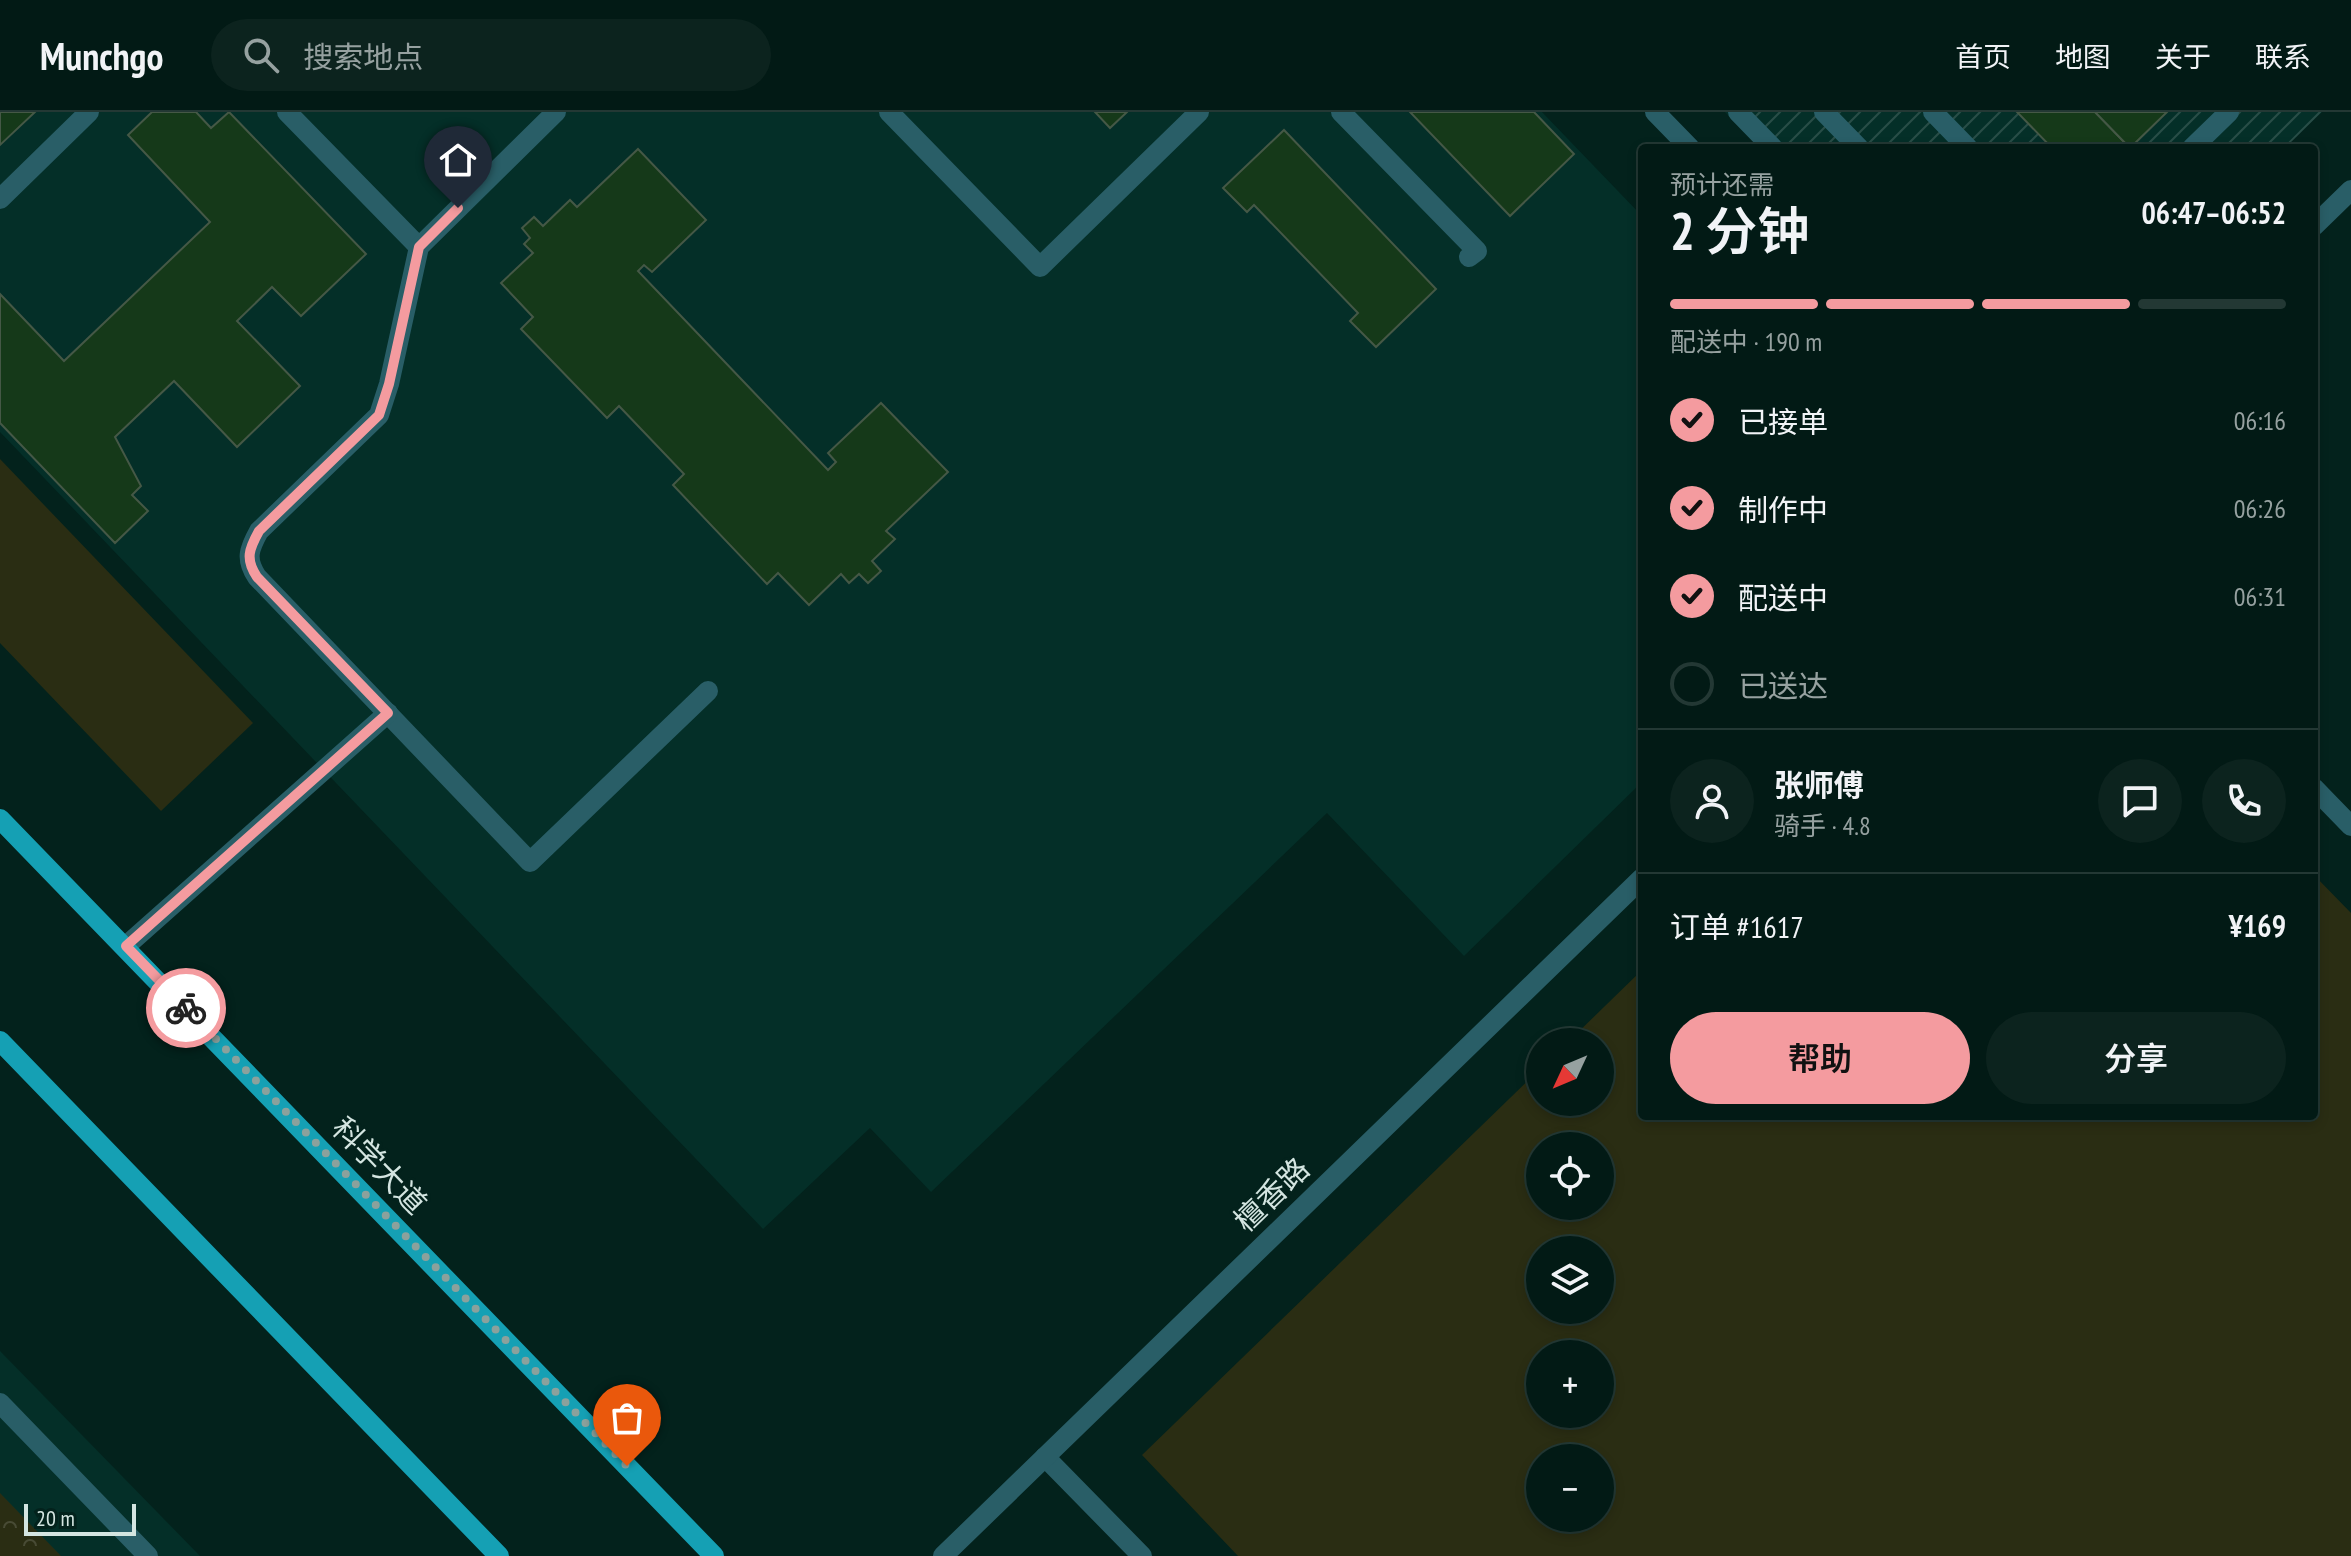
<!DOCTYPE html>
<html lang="zh">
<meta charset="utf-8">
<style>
:root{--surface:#021a15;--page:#0c231e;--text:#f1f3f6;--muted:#96a1a0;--line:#233834;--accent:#f49b9f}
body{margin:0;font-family:"PT Sans Narrow","Noto Sans SC",sans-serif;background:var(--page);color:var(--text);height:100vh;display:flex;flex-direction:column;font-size:30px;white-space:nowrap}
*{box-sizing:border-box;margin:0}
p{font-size:26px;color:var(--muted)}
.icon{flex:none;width:44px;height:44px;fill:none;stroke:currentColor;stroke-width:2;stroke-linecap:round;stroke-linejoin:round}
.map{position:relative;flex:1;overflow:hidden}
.drawer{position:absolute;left:1638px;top:32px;width:680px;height:976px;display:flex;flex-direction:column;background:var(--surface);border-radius:8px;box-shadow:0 4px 12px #0003,0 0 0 2px var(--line)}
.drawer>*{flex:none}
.needle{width:52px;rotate:226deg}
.fabs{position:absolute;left:1526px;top:916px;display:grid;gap:16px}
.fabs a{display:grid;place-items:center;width:88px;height:88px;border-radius:50%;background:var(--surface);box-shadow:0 4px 12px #0003,0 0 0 2px var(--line);font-size:40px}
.scale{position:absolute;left:24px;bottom:20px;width:112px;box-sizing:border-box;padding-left:8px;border:4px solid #d4e5e1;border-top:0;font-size:22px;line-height:28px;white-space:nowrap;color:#d4e5e1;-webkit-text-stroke:6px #03221c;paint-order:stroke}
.pin{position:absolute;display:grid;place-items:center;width:68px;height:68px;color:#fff;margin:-82px -34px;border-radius:50% 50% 50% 0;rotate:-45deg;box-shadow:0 0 8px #0007}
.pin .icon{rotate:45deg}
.courier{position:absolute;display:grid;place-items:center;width:80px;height:80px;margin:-40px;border:6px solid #f49b9f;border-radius:50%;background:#fff;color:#222;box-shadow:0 2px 10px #0007}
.headline em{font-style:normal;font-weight:600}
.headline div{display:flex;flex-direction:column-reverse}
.headline{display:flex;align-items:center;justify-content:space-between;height:136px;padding:0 32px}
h1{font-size:52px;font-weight:600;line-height:60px}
.bar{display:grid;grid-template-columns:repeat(4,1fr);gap:12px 8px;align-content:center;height:96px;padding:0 32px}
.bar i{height:10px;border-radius:6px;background:var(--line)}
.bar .on{background:var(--accent)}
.bar p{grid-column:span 4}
.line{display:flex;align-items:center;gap:20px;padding:0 32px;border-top:2px solid var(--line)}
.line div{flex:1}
.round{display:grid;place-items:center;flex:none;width:84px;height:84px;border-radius:42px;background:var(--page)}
ol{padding:0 32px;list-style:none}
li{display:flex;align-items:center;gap:24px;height:88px}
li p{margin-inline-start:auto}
li .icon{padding:8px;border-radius:50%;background:var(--accent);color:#111;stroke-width:4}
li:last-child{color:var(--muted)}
li i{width:44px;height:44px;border:4px solid var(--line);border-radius:50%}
.primary-button{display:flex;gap:16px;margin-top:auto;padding:16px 32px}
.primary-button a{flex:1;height:92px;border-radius:48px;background:var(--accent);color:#111;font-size:32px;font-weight:600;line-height:92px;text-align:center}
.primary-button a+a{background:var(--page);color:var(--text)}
header{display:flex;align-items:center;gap:48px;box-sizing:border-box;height:112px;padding:0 40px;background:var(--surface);border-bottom:2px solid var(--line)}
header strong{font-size:38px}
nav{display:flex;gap:44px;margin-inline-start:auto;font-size:28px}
.search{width:560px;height:72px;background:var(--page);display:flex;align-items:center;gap:20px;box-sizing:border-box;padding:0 28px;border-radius:44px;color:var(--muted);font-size:30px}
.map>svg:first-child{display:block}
.built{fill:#042f28}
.industrial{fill:url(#industrial-furrows)}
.green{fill:#2a2d13;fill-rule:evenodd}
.forest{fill:url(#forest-crowns)}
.building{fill:#153919;stroke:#455846;stroke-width:2}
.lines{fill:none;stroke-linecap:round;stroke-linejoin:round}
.service{stroke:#295e67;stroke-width:20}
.tertiary{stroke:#295e67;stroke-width:20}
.primary{stroke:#15a0b4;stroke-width:20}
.done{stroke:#8ba19c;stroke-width:8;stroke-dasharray:0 14.4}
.route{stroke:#f49b9f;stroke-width:10}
.labels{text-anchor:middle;stroke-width:6;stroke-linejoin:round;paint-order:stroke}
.street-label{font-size:30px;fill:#d4e5e1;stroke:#03221c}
</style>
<header>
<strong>Munchgo</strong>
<div class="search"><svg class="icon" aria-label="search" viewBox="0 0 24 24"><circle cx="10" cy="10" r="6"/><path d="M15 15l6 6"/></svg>搜索地点</div>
<nav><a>首页</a><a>地图</a><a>关于</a><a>联系</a></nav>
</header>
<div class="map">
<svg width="2351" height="1444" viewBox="0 0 2351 1444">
<defs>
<pattern id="industrial-furrows" width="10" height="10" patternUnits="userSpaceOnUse" patternTransform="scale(2)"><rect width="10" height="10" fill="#042f28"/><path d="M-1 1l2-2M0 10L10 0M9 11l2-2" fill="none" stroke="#284d47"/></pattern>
<pattern id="forest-crowns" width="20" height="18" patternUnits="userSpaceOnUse" patternTransform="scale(2)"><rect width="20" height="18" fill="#2a2d13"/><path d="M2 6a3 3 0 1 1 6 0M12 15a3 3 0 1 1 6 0" fill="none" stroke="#484b35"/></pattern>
</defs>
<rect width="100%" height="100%" fill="#03221c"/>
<!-- built -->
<g class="built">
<polygon points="0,0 1542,0 1642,104 1642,670 1464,844 1327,701 931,1080 870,1016 763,1117 0,320"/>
<polygon points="0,1239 200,1444 0,1444"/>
</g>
<!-- industrial -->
<polygon class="industrial" points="1725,0 2322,0 2285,36 1760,36"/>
<!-- green -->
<g class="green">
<polygon points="0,347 253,611 161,699 0,531"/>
<path d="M2314,763L2351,801V1444H1238L1142,1343L1540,957V990H1600V930H1568L1642,858V1004H2314ZM1540,1034H1600V1094H1540ZM1540,1138H1600V1198H1540ZM1540,1242H1600V1302H1540ZM1540,1346H1600V1406H1540Z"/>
</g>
<!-- forest -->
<polygon class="forest" points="0,1381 61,1444 0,1444"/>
<!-- building -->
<g class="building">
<polygon points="0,0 35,0 0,33"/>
<polygon points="152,0 196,0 211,16 229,0 366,142 301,204 272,175 237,209 300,274 237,335 174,269 115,325 141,374 132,383 148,399 115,431 0,311 0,182 64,249 210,110 128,23"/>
<polygon points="1095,0 1127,0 1110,16"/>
<polygon points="1410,0 1534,0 1574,42 1510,104"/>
<polygon points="2017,0 2095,0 2130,36 2052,36"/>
<polygon points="2095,0 2167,0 2130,36"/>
<polygon points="1284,18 1436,177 1376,235 1350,209 1358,201 1254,93 1247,100 1223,76"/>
<polygon points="638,37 706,108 652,160 644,153 638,159 828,358 836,350 828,341 881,291 948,360 886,419 895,427 872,449 881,459 868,471 859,462 849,471 841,462 809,493 778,461 767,472 673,373 684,362 619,294 607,306 521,217 533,205 501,171 533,141 524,132 530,126 522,116 534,105 543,114 570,88 577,95"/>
</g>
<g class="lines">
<!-- service -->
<g class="service">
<polyline points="287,0 419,135"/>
<path d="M556,0L419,135L389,272L379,303L259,419C249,437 245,447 257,465L530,750L708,579"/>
<polyline points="889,0 1040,155 1199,0"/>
<polyline points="1341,0 1477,139 1469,145"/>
<polyline points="1738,0 1773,36"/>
<polyline points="1824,0 1859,36"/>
<polyline points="1933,0 1968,36"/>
<polyline points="2192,36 2229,0"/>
<polyline points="0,87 89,0"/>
<polyline points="126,834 388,601"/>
<polyline points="0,1291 148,1444"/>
</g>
<!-- tertiary -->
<g class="tertiary">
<polyline points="1655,0 1690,36"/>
<polyline points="2314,114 2351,78"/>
<polyline points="2314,676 2351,714"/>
<polyline points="1045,1345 1142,1444"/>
<polyline points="943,1444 1642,766"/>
</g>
<!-- primary -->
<g class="primary">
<polyline points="0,707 714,1444"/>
<polyline points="0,929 499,1444"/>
</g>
</g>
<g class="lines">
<!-- done -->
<polyline class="done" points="186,896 627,1354"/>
<!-- route -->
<path class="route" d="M186,896L126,834L388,601L257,465C245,447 249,437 259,419L379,303L389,272L419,135L458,96"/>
</g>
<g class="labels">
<!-- street labels -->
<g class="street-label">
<text transform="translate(379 1054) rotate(46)" y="10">科学大道</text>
<text transform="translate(1272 1083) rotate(-44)" y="10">檀香路</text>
</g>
</g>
</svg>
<div class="fabs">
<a><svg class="needle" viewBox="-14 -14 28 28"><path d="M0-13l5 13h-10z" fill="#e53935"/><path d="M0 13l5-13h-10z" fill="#96a1a0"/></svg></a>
<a><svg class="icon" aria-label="locate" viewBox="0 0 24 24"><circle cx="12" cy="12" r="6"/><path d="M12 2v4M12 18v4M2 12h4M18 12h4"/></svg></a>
<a><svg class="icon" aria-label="layers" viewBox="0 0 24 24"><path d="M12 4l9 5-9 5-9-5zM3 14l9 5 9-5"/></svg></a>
<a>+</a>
<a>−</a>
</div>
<div class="scale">20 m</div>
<div class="pin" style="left:627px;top:1354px;background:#ea580c"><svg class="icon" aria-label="bag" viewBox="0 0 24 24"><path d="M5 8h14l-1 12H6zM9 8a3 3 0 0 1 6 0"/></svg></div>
<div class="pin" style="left:458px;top:96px;background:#1f2937"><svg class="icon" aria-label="home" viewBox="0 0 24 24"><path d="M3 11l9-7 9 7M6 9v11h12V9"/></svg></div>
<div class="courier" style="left:186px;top:896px"><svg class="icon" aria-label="bike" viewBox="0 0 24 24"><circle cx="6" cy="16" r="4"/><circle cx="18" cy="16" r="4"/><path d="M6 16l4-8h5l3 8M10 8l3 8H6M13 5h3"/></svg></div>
<section class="drawer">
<div class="headline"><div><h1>2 分钟</h1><p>预计还需</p></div><em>06:47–06:52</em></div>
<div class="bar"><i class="on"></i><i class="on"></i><i class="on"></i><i></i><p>配送中 · 190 m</p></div>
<ol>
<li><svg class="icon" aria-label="check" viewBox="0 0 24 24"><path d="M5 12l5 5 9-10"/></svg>已接单<p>06:16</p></li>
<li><svg class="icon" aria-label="check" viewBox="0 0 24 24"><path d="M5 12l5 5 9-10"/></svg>制作中<p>06:26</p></li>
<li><svg class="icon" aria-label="check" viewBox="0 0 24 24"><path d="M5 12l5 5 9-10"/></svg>配送中<p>06:31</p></li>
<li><i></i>已送达</li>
</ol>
<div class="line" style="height:144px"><a class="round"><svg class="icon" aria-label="person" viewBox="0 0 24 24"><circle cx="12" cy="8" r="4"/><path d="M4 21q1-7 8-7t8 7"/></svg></a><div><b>张师傅</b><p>骑手 · 4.8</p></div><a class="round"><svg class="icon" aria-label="chat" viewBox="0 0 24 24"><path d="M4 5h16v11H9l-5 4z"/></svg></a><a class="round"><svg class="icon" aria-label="phone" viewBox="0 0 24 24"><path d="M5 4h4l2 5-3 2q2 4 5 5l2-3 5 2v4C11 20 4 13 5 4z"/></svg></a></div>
<div class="line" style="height:104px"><div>订单 #1617</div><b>¥169</b></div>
<div class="primary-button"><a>帮助</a><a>分享</a></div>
</section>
</div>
